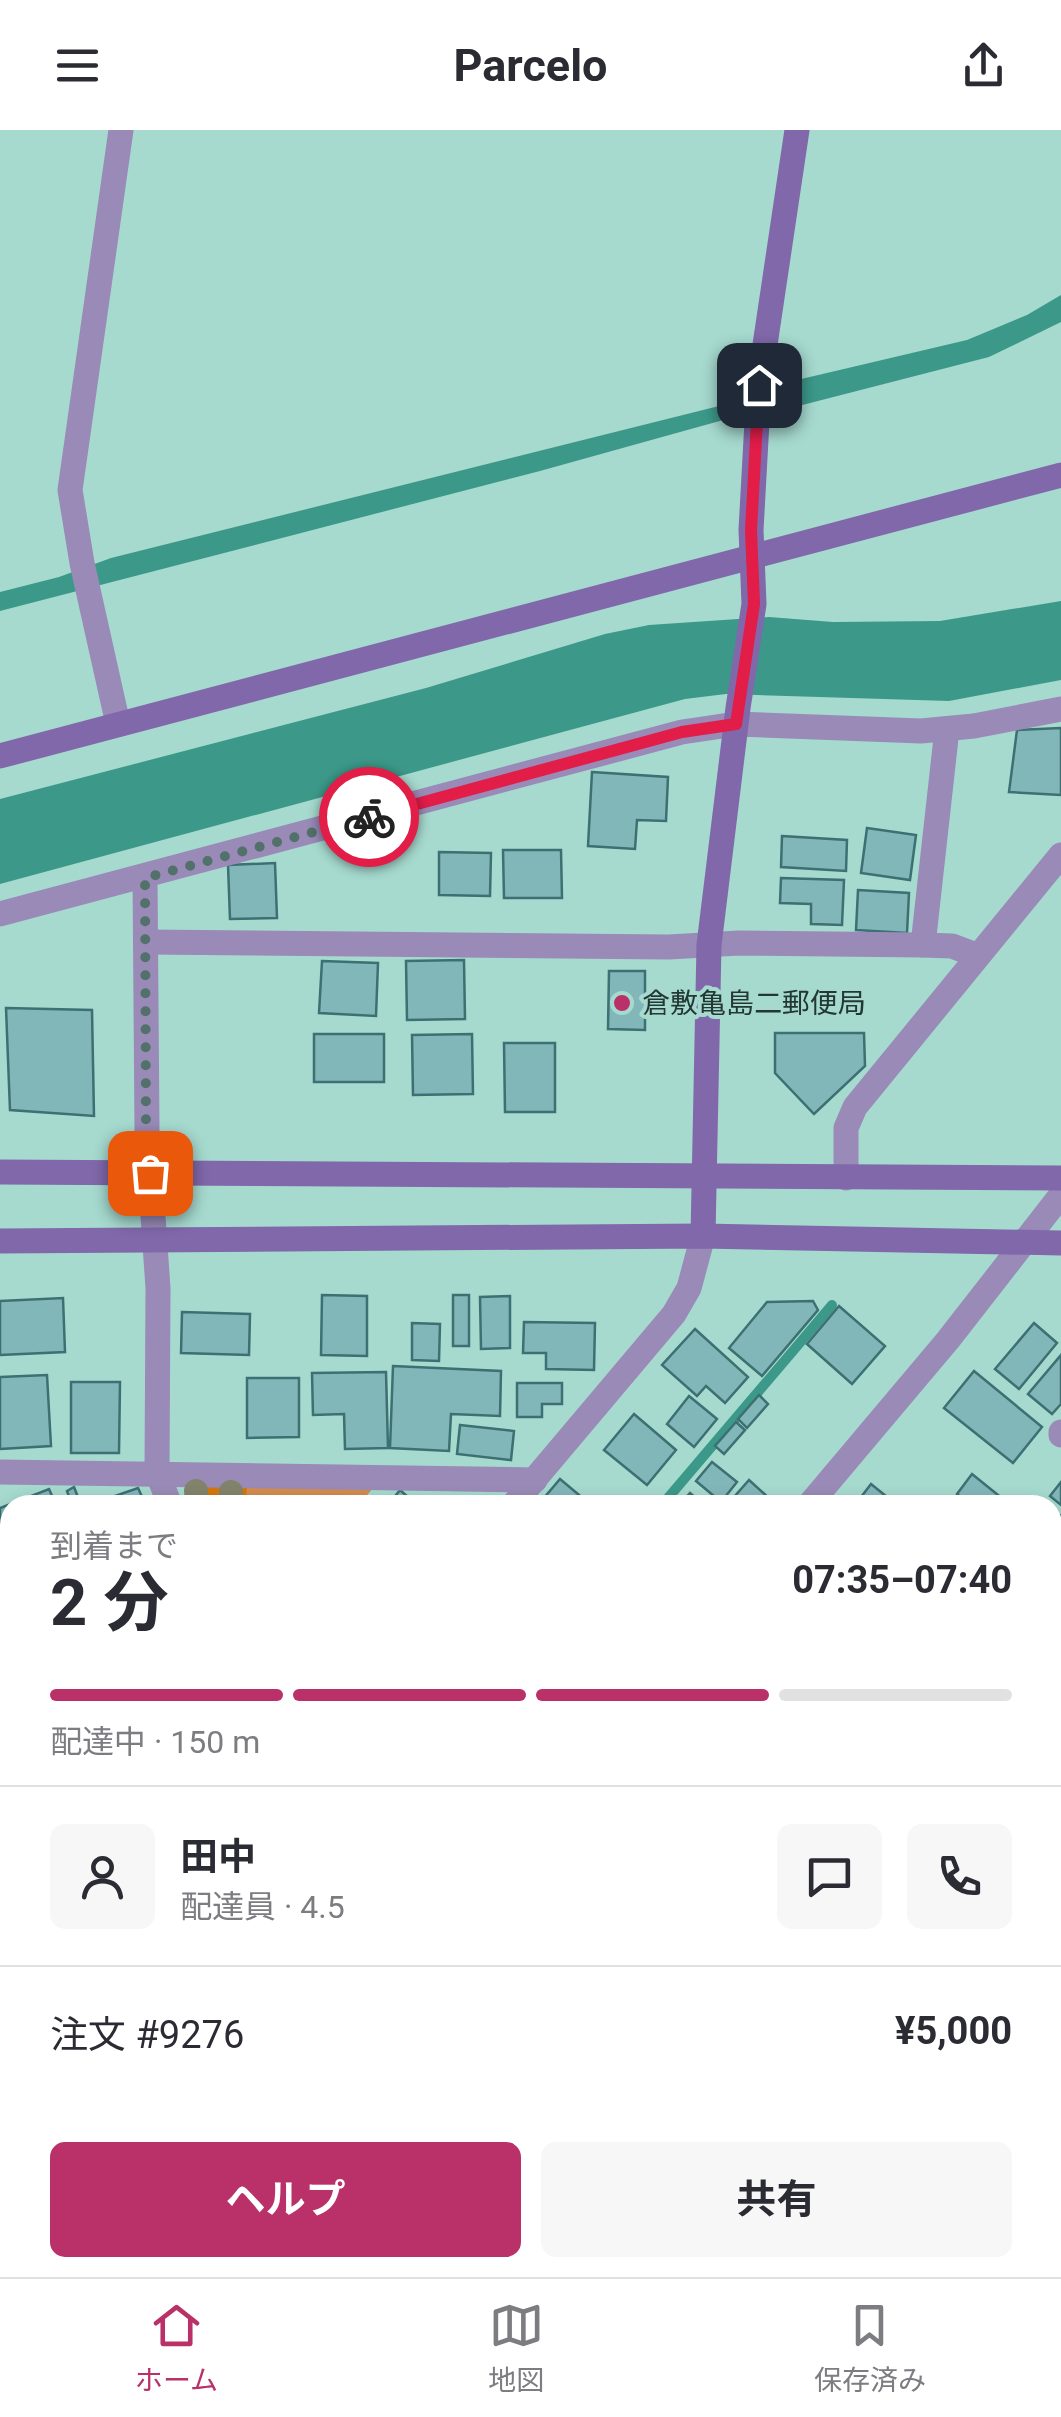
<!DOCTYPE html>
<html lang="ja">
<meta charset="utf-8">
<style>
:root{--surface:#fff;--page:#f7f7f7;--text:#2b2b33;--muted:#7c7c81;--line:#e1e1e2;--accent:#ba3069}
body{margin:0;font-family:Roboto,"Noto Sans JP",sans-serif;background:var(--page);color:var(--text);height:100vh;display:flex;flex-direction:column;font-size:38px;white-space:nowrap}
*{box-sizing:border-box;margin:0}
p{font-size:32px;color:var(--muted)}
.icon{flex:none;width:55px;height:55px;fill:none;stroke:currentColor;stroke-width:2;stroke-linecap:round;stroke-linejoin:round}
.map{position:relative;flex:1;overflow:hidden}
.side{position:absolute;left:0px;top:1365px;width:1062px;height:782px;display:flex;flex-direction:column;background:var(--surface);border-radius:30px 30px 0 0;box-shadow:0 5px 15px #0003}
.side>*{flex:none}
.pin{position:absolute;display:grid;place-items:center;width:85px;height:85px;color:#fff;margin:-42px;border-radius:20px;box-shadow:0 5px 15px #0006}
.courier{position:absolute;display:grid;place-items:center;width:100px;height:100px;margin:-50px;border:8px solid #e11d48;border-radius:50%;background:#fff;color:#222;box-shadow:0 2px 12px #0007}
.head em{font-style:normal;font-weight:700}
.head div{display:flex;flex-direction:column-reverse}
.head{display:flex;align-items:center;justify-content:space-between;height:170px;padding:0 50px}
h1{font-size:65px;font-weight:700;line-height:75px}
.bar{display:grid;grid-template-columns:repeat(4,1fr);gap:15px 10px;align-content:center;height:120px;padding:0 50px}
.bar i{height:12px;border-radius:8px;background:var(--line)}
.bar .active{background:var(--accent)}
.bar p{grid-column:span 4}
.line{display:flex;align-items:center;gap:25px;padding:0 50px;border-top:2px solid var(--line)}
.line div{flex:1}
.round{display:grid;place-items:center;flex:none;width:105px;height:105px;border-radius:15px;background:var(--page)}
.primary-button{display:flex;gap:20px;margin-top:auto;padding:20px 50px}
.primary-button a{flex:1;height:115px;border-radius:15px;background:var(--accent);color:#fff;font-size:40px;font-weight:700;line-height:115px;text-align:center}
.primary-button a+a{background:var(--page);color:var(--text)}
header{display:flex;justify-content:space-between;align-items:center;height:130px;padding:0 50px;background:var(--surface);font-size:45px;font-weight:700}
.dock{display:flex;justify-content:space-around;align-items:center;height:140px;border-top:2px solid var(--line);background:var(--surface);font-size:28px;color:var(--muted)}
.dock a{display:grid;justify-items:center;gap:5px}
.dock .active{color:var(--accent)}
.map>svg:first-child{display:block}
.green{fill:#d38c4e}
.forest{fill:#d3770d}
.water{fill:#3c9989}
.lines{fill:none;stroke-linecap:round;stroke-linejoin:round}
.stream{stroke:#3c9989;stroke-width:10}
.building{fill:#82b7ba;stroke:#3c7072;stroke-width:2.5}
.lane{stroke:#998ab7;stroke-width:15}
.street{stroke:#998ab7;stroke-width:25}
.secondary{stroke:#8068aa;stroke-width:25}
.tree{fill:#81836b}
.done{stroke:#51716a;stroke-width:10;stroke-dasharray:0 18}
.route{stroke:#e11d48;stroke-width:12}
.poi-dot{fill:#ba3069;stroke:#a6dacf;stroke-width:4}
.labels{text-anchor:middle;stroke-width:8;stroke-linejoin:round;paint-order:stroke}
.poi-label{font-size:28px;fill:#233834;stroke:#a6dacf;text-anchor:start}
</style>
<header><svg class="icon" aria-label="menu" viewBox="0 0 24 24"><path d="M4 6h16M4 12h16M4 18h16"/></svg>Parcelo<svg class="icon" aria-label="share" viewBox="0 0 24 24"><path d="M12 15V3M7 8l5-5 5 5M5 13v7h14v-7"/></svg></header>
<div class="map">
<svg width="1061" height="2147" viewBox="0 0 1061 2147">
<rect width="100%" height="100%" fill="#a6dacf"/>
<!-- green -->
<g class="green">
<polygon points="190,1357 373,1358 359,1375 185,1375 182,1368"/>
<polygon points="1061,1841 1061,2147 976,2147 966,2138 1052,2138 1052,1844"/>
</g>
<!-- forest -->
<polygon class="forest" points="190,1357 247,1357 246,1368 195,1367 191,1375 185,1375 182,1368"/>
<!-- water -->
<g class="water">
<polygon points="1061,165 1061,192 989,227 779,281 734,287 540,341 0,481 0,462 59,447 111,428 735,272 738,264 967,210 1027,185"/>
<polygon points="1061,471 1061,550 949,571 726,564 685,569 0,754 0,669 426,558 605,504 649,495 769,487 833,492 940,491"/>
<polygon points="1061,1650 1061,1841 1053,1844 1052,1653"/>
<polygon points="268,2138 653,2138 653,2147 258,2147"/>
</g>
<g class="lines">
<!-- stream -->
<g class="stream">
<polyline points="662,1375 832,1175"/>
<polyline points="0,1905 10,1902"/>
</g>
</g>
<!-- building -->
<g class="building">
<polygon points="1061,598 1061,665 1009,662 1017,600"/>
<polygon points="592,642 668,647 666,691 637,690 635,719 588,716"/>
<polygon points="867,698 916,705 910,750 861,743"/>
<polygon points="782,706 847,710 846,741 781,737"/>
<polygon points="503,720 561,720 562,768 504,768"/>
<polygon points="439,722 491,723 490,766 439,765"/>
<polygon points="275,733 277,788 230,789 228,735"/>
<polygon points="781,748 844,750 842,795 811,794 811,774 780,773"/>
<polygon points="858,760 909,763 907,803 856,800"/>
<polygon points="464,830 465,889 407,890 406,831"/>
<polygon points="322,831 378,833 376,886 319,883"/>
<polygon points="609,841 645,841 645,900 608,899"/>
<polygon points="6,878 92,880 94,986 10,980"/>
<polygon points="775,903 864,903 865,936 814,984 775,943"/>
<rect x="314" y="904" width="70" height="48"/>
<polygon points="472,904 473,964 413,965 412,905"/>
<polygon points="504,913 555,913 555,982 505,982"/>
<polygon points="322,1165 367,1166 367,1226 321,1225"/>
<rect x="453" y="1165" width="16" height="51"/>
<polygon points="510,1166 510,1218 481,1219 480,1167"/>
<polygon points="63,1168 65,1222 0,1225 0,1171"/>
<polygon points="813,1171 818,1180 762,1246 729,1218 767,1172"/>
<polygon points="839,1176 885,1216 852,1254 807,1214"/>
<polygon points="182,1182 250,1184 249,1225 181,1223"/>
<polygon points="524,1192 595,1193 594,1240 546,1239 546,1223 523,1223"/>
<polygon points="412,1193 440,1194 439,1231 412,1230"/>
<polygon points="1034,1193 1057,1213 1019,1259 995,1239"/>
<polygon points="695,1199 748,1247 725,1273 706,1256 697,1266 662,1235"/>
<polygon points="1061,1225 1061,1274 1052,1284 1028,1264"/>
<polygon points="393,1236 501,1241 500,1286 451,1284 449,1321 390,1318"/>
<polygon points="974,1241 1042,1297 1013,1333 944,1278"/>
<polygon points="386,1242 388,1318 345,1319 344,1284 313,1285 312,1243"/>
<polygon points="47,1245 51,1316 0,1319 0,1247"/>
<polygon points="247,1248 299,1248 299,1307 247,1308"/>
<polygon points="71,1252 120,1252 119,1323 71,1323"/>
<polygon points="517,1253 562,1253 562,1274 542,1274 542,1287 517,1287"/>
<polygon points="759,1265 768,1274 747,1298 738,1289"/>
<polygon points="689,1266 717,1289 694,1317 667,1294"/>
<polygon points="634,1284 676,1320 647,1355 604,1320"/>
<polygon points="736,1292 745,1300 724,1324 715,1316"/>
<polygon points="460,1295 514,1301 511,1330 457,1324"/>
<polygon points="712,1332 737,1352 721,1372 696,1351"/>
<polygon points="972,1344 998,1365 991,1375 970,1375 957,1364"/>
<polygon points="560,1349 591,1375 538,1375"/>
<polygon points="749,1350 770,1369 765,1375 727,1375"/>
<polygon points="1061,1352 1061,1375 1050,1366"/>
<polygon points="871,1354 897,1375 855,1375"/>
<polygon points="74,1357 81,1375 72,1375 67,1361"/>
<polygon points="138,1358 146,1375 89,1375"/>
<polygon points="49,1359 56,1375 10,1375 10,1414 0,1391 0,1378"/>
<polygon points="400,1360 417,1375 388,1375"/>
<polygon points="690,1363 704,1375 666,1375 674,1366 681,1373"/>
<polygon points="1052,1379 1061,1386 1061,1422 1055,1429 1052,1427"/>
<polygon points="10,1547 10,1613 0,1617 0,1551"/>
<polygon points="10,1627 10,1675 7,1677 0,1659 0,1631"/>
<polygon points="0,1982 10,2006 10,2030 0,2034"/>
<polygon points="10,2042 10,2080 7,2081 0,2063 0,2046"/>
<polygon points="212,2138 253,2138 245,2147 223,2147"/>
<polygon points="686,2138 719,2138 718,2147 684,2147"/>
<polygon points="734,2138 803,2138 811,2145 745,2147"/>
<polygon points="883,2138 942,2138 933,2147 877,2147"/>
</g>
<g class="lines">
<!-- lane -->
<polyline class="lane" points="832,2138 843,2147"/>
<!-- street -->
<g class="street">
<polyline points="118,594 82,433 70,360 121,0"/>
<polyline points="145,748 147,1000 158,1158 157,1342 170,1375"/>
<polyline points="0,784 682,602 736,594 921,601 974,596 1061,579"/>
<polyline points="146,812 669,817 739,813 923,815 952,816 976,825"/>
<polyline points="923,815 947,599"/>
<polyline points="846,1048 846,998 855,977 1061,725"/>
<polyline points="1061,1302 1061,1305"/>
<polyline points="0,1342 535,1350"/>
<polyline points="513,1375 674,1184 689,1158 703,1106"/>
<polyline points="809,1375 948,1210 1061,1065"/>
<polyline points="0,1449 10,1473"/>
<polyline points="0,1747 10,1743"/>
<polyline points="0,2109 10,2113"/>
<polyline points="73,2138 99,2147"/>
<polyline points="159,2147 167,2138"/>
</g>
<!-- secondary -->
<g class="secondary">
<polyline points="0,626 1061,345"/>
<polyline points="0,1042 1061,1048"/>
<polyline points="703,1106 709,815 738,578 754,474 751,400 759,255 797,0"/>
<polyline points="0,1111 703,1106 1061,1113"/>
</g>
</g>
<!-- trees -->
<g class="tree">
<circle cx="196" cy="1361" r="12"/>
<circle cx="231" cy="1362" r="12"/>
</g>
<g class="lines">
<!-- done -->
<polyline class="done" points="150,1043 146,1000 145,748 369,687"/>
<!-- route -->
<polyline class="route" points="369,687 682,602 736,594 754,474 751,400 759,255"/>
</g>
<!-- markers -->
<circle class="poi-dot" cx="622" cy="873" r="10"/>
<g class="labels">
<!-- poi labels -->
<g class="poi-label">
<text x="642" y="883">倉敷亀島二郵便局</text>
</g>
</g>
</svg>
<div class="pin" style="left:150px;top:1043px;background:#ea580c"><svg class="icon" aria-label="bag" viewBox="0 0 24 24"><path d="M5 8h14l-1 12H6zM9 8a3 3 0 0 1 6 0"/></svg></div>
<div class="pin" style="left:759px;top:255px;background:#1f2937"><svg class="icon" aria-label="home" viewBox="0 0 24 24"><path d="M3 11l9-7 9 7M6 9v11h12V9"/></svg></div>
<div class="courier" style="left:369px;top:687px"><svg class="icon" aria-label="bike" viewBox="0 0 24 24"><circle cx="6" cy="16" r="4"/><circle cx="18" cy="16" r="4"/><path d="M6 16l4-8h5l3 8M10 8l3 8H6M13 5h3"/></svg></div>
<section class="side">
<div class="head"><div><h1>2 分</h1><p>到着まで</p></div><em>07:35–07:40</em></div>
<div class="bar"><i class="active"></i><i class="active"></i><i class="active"></i><i></i><p>配達中 · 150 m</p></div>
<div class="line" style="height:180px"><a class="round"><svg class="icon" aria-label="person" viewBox="0 0 24 24"><circle cx="12" cy="8" r="4"/><path d="M4 21q1-7 8-7t8 7"/></svg></a><div><b>田中</b><p>配達員 · 4.5</p></div><a class="round"><svg class="icon" aria-label="chat" viewBox="0 0 24 24"><path d="M4 5h16v11H9l-5 4z"/></svg></a><a class="round"><svg class="icon" aria-label="phone" viewBox="0 0 24 24"><path d="M5 4h4l2 5-3 2q2 4 5 5l2-3 5 2v4C11 20 4 13 5 4z"/></svg></a></div>
<div class="line" style="height:130px"><div>注文 #9276</div><b>¥5,000</b></div>
<div class="primary-button"><a>ヘルプ</a><a>共有</a></div>
</section>
</div>
<nav class="dock">
<a class="active"><svg class="icon" aria-label="home" viewBox="0 0 24 24"><path d="M3 11l9-7 9 7M6 9v11h12V9"/></svg>ホーム</a>
<a><svg class="icon" aria-label="map" viewBox="0 0 24 24"><path d="M3 6l6-2 6 2 6-2v14l-6 2-6-2-6 2zM9 4v14M15 6v14"/></svg>地図</a>
<a><svg class="icon" aria-label="saved" viewBox="0 0 24 24"><path d="M7 4h10v16l-5-4-5 4z"/></svg>保存済み</a>
</nav>
